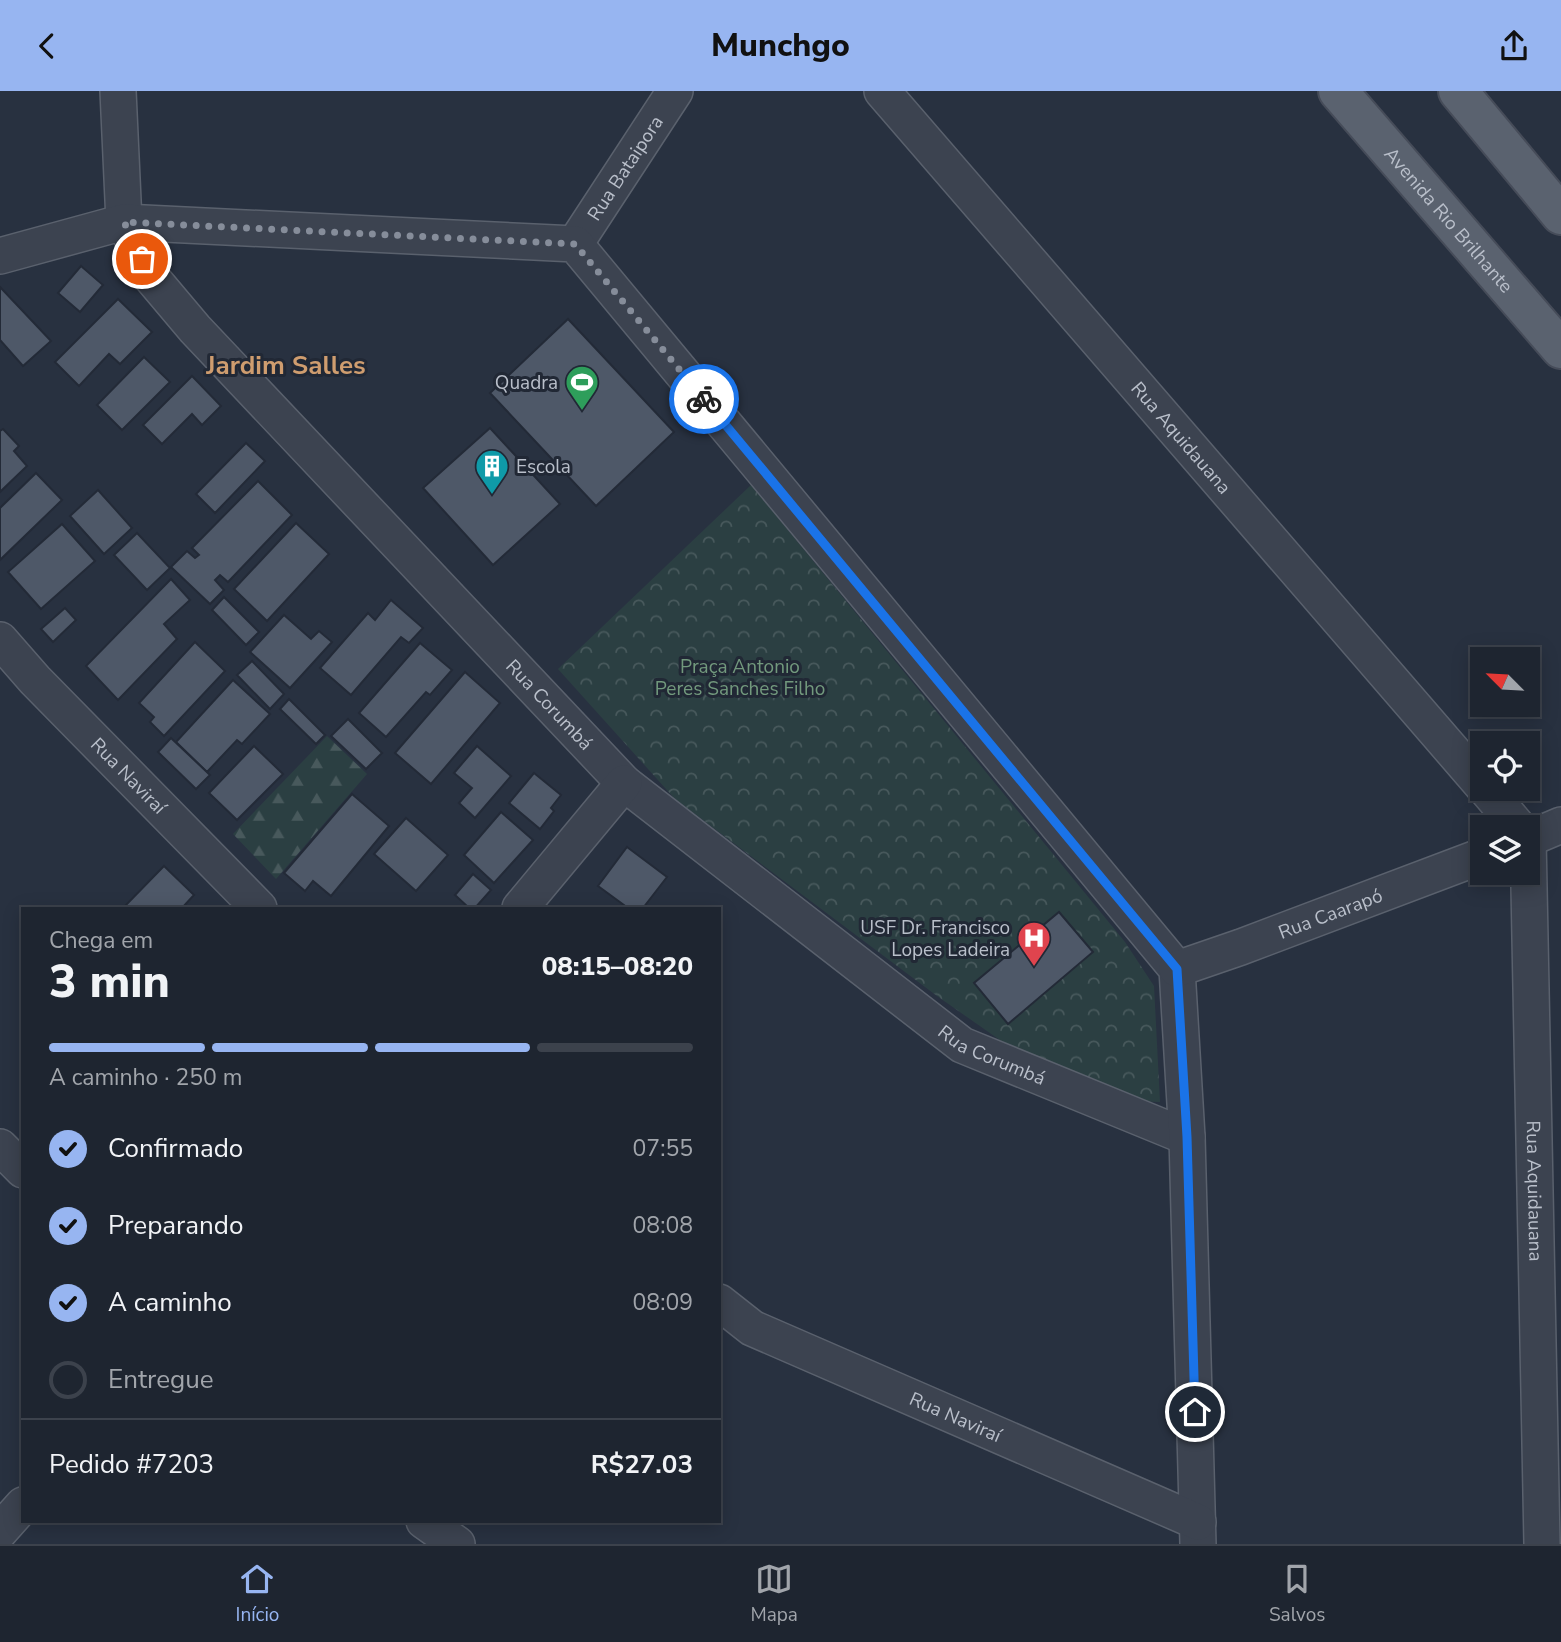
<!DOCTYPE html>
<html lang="pt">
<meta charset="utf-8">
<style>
:root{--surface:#1e2530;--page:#262d38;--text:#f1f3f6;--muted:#a1a5ab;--line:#3c424c;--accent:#97b5f1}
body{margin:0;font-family:"Nunito Sans",sans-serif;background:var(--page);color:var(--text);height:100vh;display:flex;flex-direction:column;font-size:26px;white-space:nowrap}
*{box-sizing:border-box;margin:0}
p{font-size:23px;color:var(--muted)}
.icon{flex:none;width:38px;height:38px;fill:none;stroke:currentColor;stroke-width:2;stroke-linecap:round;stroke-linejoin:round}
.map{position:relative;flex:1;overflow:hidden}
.drawer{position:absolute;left:21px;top:816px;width:700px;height:616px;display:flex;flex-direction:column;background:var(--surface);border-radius:0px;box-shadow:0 4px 18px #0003,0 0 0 2px var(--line)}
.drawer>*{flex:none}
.needle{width:46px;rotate:294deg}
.controls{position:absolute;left:1470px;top:556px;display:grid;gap:14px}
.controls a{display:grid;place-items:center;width:70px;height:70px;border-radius:0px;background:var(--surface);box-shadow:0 4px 18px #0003,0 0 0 2px var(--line);font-size:35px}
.pin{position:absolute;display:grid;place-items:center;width:60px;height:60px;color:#fff;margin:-30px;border:4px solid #fff;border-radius:50%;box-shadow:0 2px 7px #0007}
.courier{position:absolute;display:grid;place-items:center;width:70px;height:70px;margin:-35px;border:5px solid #1a73e8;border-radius:50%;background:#fff;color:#222;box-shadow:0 2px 9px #0007}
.summary em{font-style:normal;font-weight:800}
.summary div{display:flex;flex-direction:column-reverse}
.summary{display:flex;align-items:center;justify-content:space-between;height:119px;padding:0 28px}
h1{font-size:46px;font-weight:800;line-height:52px}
.bar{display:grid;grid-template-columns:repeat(4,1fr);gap:10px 7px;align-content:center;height:84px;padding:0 28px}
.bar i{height:9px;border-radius:5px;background:var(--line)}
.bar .selected{background:var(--accent)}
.bar p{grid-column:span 4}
.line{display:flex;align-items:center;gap:18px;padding:0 28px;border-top:2px solid var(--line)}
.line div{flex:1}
ol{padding:0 28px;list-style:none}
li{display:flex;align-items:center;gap:21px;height:77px}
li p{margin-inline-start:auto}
li .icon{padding:7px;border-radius:50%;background:var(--accent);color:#111;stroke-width:4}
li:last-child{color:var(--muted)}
li i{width:38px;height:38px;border:4px solid var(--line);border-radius:50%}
header{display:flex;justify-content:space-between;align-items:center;height:91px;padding:0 28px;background:var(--accent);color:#111;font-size:32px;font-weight:800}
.menu{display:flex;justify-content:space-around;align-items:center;height:98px;border-top:2px solid var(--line);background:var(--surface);font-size:19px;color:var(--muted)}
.menu a{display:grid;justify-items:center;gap:4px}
.menu .selected{color:var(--accent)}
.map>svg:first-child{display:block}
.forest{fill:url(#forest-firs)}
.park{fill:url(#park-crowns)}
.building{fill:#4e5868;stroke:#232a37;stroke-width:2}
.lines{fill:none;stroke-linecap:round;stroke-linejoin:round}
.minor-casing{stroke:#5a616d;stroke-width:38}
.major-casing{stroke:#464c59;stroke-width:42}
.minor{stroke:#3c4350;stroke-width:35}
.major{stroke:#5a626f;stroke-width:38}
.done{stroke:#868d9a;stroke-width:7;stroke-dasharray:0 12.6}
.route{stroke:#1a73e8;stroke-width:9}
.labels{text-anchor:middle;stroke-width:6;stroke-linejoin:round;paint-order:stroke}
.street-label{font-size:19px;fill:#b9bfca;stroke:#212835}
.poi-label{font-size:19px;fill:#b9bfca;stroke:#212835;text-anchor:end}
.park-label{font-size:19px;fill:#72997d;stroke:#212835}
.district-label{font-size:26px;font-weight:bold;fill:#cf9d6f;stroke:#212835}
</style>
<header><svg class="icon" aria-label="back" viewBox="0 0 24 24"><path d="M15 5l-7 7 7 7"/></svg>Munchgo<svg class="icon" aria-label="share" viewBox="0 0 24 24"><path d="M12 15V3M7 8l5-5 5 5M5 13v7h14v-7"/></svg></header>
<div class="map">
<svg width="1561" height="1453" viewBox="0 0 1561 1453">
<defs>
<pattern id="forest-firs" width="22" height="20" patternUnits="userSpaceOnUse" patternTransform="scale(1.75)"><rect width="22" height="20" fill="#2b3f42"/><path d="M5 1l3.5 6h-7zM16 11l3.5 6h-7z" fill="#48595c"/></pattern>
<pattern id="park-crowns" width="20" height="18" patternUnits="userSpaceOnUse" patternTransform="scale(1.75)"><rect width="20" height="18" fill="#2b3f42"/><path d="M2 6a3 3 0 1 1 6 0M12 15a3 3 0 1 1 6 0" fill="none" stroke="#48595c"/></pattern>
</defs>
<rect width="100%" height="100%" fill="#283140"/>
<!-- forest -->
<polygon class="forest" points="327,645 367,683 276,788 233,743"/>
<!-- park -->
<polygon class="park" points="751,394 1125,851 1154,895 1160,1011 1131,1010 1007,954 937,905 675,708 558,578"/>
<!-- building -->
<g class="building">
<polygon points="81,175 103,194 80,221 58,202"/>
<polygon points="0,196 51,250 23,275 0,249"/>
<polygon points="118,208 152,241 120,273 109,263 79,295 55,271"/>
<polygon points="568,228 674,341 596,415 490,302"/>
<polygon points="144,266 170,291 122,339 97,314"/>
<polygon points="192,285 221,315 202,334 192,323 162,353 143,334"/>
<polygon points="490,337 560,413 493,474 423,397"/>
<polygon points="3,338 19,355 14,360 27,375 0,401 0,340"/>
<polygon points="246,352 265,370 215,422 196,403"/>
<polygon points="36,382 62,409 0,469 0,417"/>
<polygon points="258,390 292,424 228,491 220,484 215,489 224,499 210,513 171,476 187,460 195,467 199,464 192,457"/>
<polygon points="98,399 132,437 104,463 70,425"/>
<polygon points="296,432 329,463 267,530 234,498"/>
<polygon points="62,433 95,470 41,518 8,481"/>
<polygon points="137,442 170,477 147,499 114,464"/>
<polygon points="171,488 190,509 164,533 177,548 118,609 86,575"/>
<polygon points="224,506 259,541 246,554 212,519"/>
<polygon points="391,509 423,537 409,552 401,546 351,604 320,577 368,522 375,529"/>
<polygon points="65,517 76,529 53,551 41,538"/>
<polygon points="284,524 311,548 319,540 332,551 290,597 250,561"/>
<polygon points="195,551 225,580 164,645 150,631 154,626 139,612"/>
<polygon points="420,552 452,579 430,604 426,601 386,646 359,622"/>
<polygon points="252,570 284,603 270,618 237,584"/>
<polygon points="465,581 500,612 431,693 395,662"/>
<polygon points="233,589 270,623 242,653 237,649 207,681 176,651"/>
<polygon points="289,608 325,644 316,653 280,618"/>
<polygon points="348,628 382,662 366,678 331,645"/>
<polygon points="171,647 210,684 196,698 158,661"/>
<polygon points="254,655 283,683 237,729 209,702"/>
<polygon points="477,655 511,685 475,727 459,712 472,697 454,682"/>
<polygon points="534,682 561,704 551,717 554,720 540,738 509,712"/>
<polygon points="352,703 389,735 331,805 313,790 305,800 284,782"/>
<polygon points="501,721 533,749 494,792 464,764"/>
<polygon points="406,727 448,764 416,800 374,763"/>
<polygon points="627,756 667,786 643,817 628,817 598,795"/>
<polygon points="164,775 194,804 182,817 123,817"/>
<polygon points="473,783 491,799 475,817 469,817 455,804"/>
<polygon points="1059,821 1093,861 1008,933 974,892"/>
</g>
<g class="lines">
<defs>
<g id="minor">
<path id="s1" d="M118,0L124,131L152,187L195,238L624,692L962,954L1187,1046"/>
<path id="s2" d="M882,0L1482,694"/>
<path id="s3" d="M575,153L675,0"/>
<polyline points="0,165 124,131 575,153 1177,878 1187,1046 1198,1453"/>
<path id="s4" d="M0,549L35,589L259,817"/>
<polyline points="1486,698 1519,737"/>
<path id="s5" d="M1528,746L1542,1453"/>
<polyline points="1528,748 1561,734"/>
<polyline points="520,817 624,692"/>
<path id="s6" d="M1177,878L1241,856L1482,765"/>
<polyline points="0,1056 23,1079"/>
<path id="s7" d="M719,1211L752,1237L1198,1431"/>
<polyline points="424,1430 457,1453"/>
<polyline points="0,1440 23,1414"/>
</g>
<g id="major">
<path id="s8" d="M1338,0L1561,258"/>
<polyline points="1458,0 1561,124"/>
</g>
</defs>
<!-- minor casing -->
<use href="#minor" class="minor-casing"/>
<!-- major casing -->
<use href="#major" class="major-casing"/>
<!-- minor -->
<use href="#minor" class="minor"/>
<!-- major -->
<use href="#major" class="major"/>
</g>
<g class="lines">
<!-- done -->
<polyline class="done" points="142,168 124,131 575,153 704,308"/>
<!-- route -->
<polyline class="route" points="704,308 1177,878 1187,1046 1195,1321"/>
</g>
<!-- icons -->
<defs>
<symbol id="stadium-pin" viewBox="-11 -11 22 30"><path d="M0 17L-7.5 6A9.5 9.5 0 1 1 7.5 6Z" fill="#2e9e5b" stroke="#212835"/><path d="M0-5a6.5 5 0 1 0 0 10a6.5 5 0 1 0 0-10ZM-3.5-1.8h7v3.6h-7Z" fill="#fff"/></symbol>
<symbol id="building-pin" viewBox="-11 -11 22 30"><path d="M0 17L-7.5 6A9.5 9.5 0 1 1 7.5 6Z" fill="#0f9aa8" stroke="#212835"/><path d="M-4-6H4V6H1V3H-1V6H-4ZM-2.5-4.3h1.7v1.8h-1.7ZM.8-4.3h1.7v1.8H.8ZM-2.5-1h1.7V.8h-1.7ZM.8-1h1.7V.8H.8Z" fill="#fff"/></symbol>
<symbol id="hospital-pin" viewBox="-11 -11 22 30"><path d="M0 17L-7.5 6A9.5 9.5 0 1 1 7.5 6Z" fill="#e0444e" stroke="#212835"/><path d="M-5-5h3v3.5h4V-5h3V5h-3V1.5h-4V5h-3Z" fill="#fff"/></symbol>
</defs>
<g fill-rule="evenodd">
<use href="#stadium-pin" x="563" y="272" width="38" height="52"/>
<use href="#building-pin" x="473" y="356" width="38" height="52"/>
<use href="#hospital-pin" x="1015" y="828" width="38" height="52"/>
</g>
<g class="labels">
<!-- street labels -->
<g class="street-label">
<text dy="7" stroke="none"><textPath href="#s3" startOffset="91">Rua Bataipora</textPath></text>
<text dy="7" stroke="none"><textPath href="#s8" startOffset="170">Avenida Rio Brilhante</textPath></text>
<text dy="7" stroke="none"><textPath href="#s2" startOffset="458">Rua Aquidauana</textPath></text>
<text dy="7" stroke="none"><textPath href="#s1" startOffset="777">Rua Corumbá</textPath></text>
<text dy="7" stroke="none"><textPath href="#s4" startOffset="187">Rua Naviraí</textPath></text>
<text dy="7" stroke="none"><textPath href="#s6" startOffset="163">Rua Caarapó</textPath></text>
<text dy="7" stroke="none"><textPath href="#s1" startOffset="1344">Rua Corumbá</textPath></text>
<text dy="7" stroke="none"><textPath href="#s5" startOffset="354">Rua Aquidauana</textPath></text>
<text dy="7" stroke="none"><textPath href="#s7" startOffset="264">Rua Naviraí</textPath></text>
</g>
<!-- poi labels -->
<g class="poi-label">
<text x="558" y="298">Quadra</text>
<text x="516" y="382" text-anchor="start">Escola</text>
<text x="1010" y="843">USF Dr. Francisco<tspan x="1010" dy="22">Lopes Ladeira</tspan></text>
</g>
<!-- park labels -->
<g class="park-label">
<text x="740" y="582">Praça Antonio<tspan x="740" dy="22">Peres Sanches Filho</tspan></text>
</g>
<!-- district labels -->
<g class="district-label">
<text x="286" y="283">Jardim Salles</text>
</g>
</g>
</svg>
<div class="controls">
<a><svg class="needle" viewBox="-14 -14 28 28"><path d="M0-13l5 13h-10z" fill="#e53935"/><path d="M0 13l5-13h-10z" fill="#a1a5ab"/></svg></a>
<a><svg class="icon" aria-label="locate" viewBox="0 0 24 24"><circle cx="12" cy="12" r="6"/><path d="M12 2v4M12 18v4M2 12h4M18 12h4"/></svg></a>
<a><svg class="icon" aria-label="layers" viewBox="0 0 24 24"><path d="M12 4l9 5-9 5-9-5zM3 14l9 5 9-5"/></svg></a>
</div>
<div class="pin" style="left:142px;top:168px;background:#ea580c"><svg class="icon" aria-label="bag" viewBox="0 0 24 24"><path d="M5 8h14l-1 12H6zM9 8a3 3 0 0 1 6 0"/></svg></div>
<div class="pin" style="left:1195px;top:1321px;background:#1f2937"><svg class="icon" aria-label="home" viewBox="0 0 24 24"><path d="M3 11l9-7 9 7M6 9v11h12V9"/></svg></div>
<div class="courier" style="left:704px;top:308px"><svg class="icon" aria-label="bike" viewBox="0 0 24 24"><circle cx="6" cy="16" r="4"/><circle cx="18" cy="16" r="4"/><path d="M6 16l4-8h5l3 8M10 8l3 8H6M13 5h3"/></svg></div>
<section class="drawer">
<div class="summary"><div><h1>3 min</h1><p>Chega em</p></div><em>08:15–08:20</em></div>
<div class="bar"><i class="selected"></i><i class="selected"></i><i class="selected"></i><i></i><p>A caminho · 250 m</p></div>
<ol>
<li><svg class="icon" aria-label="check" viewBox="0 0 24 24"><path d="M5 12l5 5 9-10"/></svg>Confirmado<p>07:55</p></li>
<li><svg class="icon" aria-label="check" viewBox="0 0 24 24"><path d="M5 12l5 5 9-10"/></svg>Preparando<p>08:08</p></li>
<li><svg class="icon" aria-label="check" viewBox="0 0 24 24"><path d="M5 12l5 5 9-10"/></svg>A caminho<p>08:09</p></li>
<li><i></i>Entregue</li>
</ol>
<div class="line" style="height:91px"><div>Pedido #7203</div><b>R$27.03</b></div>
</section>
</div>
<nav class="menu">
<a class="selected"><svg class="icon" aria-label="home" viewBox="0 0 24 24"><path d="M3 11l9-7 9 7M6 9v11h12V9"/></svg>Início</a>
<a><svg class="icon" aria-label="map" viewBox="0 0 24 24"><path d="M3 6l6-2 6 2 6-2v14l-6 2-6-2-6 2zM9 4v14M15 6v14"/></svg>Mapa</a>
<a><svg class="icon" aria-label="saved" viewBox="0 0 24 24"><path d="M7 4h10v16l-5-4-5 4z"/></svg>Salvos</a>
</nav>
